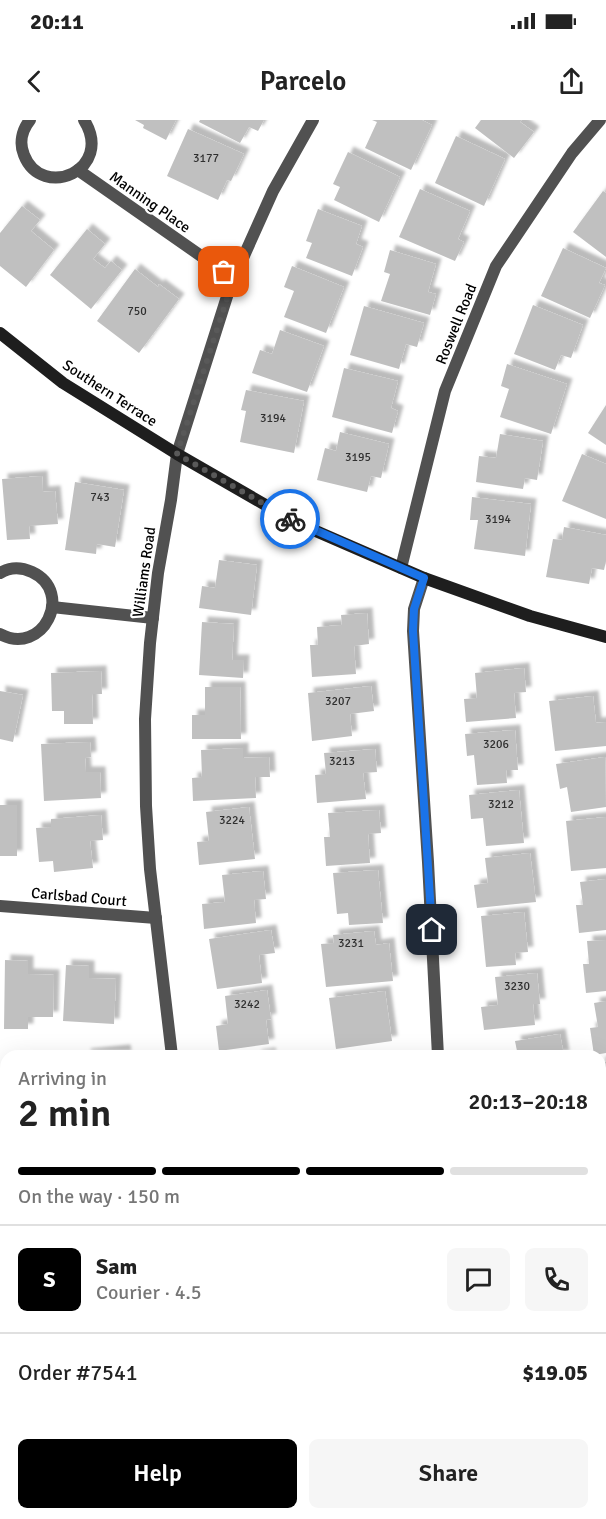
<!DOCTYPE html>
<meta charset="utf-8">
<style>
:root{--surface:#fff;--page:#f6f6f6;--text:#222;--muted:#767676;--line:#e0e0e0;--accent:#000}
body{margin:0;font-family:Signika,sans-serif;background:var(--page);color:var(--text);height:100vh;display:flex;flex-direction:column;font-size:22px;white-space:nowrap}
*{box-sizing:border-box;margin:0}
p{font-size:20px;color:var(--muted)}
.icon{flex:none;width:33px;height:33px;fill:none;stroke:currentColor;stroke-width:2;stroke-linecap:round;stroke-linejoin:round}
.map{position:relative;flex:1;overflow:hidden}
.side{position:absolute;left:0px;top:930px;width:606px;height:470px;display:flex;flex-direction:column;background:var(--surface);border-radius:18px 18px 0 0;box-shadow:0 6px 24px #0002}
.side>*{flex:none}
.pin{position:absolute;display:grid;place-items:center;width:51px;height:51px;color:#fff;margin:-26px;border-radius:12px;box-shadow:0 3px 9px #0006}
.courier{position:absolute;display:grid;place-items:center;width:60px;height:60px;margin:-30px;border:4px solid #1a73e8;border-radius:50%;background:#fff;color:#222;box-shadow:0 2px 8px #0007}
.headline em{font-style:normal;font-weight:600}
.headline div{display:flex;flex-direction:column-reverse}
.headline{display:flex;align-items:center;justify-content:space-between;height:102px;padding:0 18px}
h1{font-size:39px;font-weight:600;line-height:45px}
.bar{display:grid;grid-template-columns:repeat(4,1fr);gap:9px 6px;align-content:center;height:72px;padding:0 18px}
.bar i{height:8px;border-radius:4px;background:var(--line)}
.bar .active{background:var(--accent)}
.bar p{grid-column:span 4}
.line{display:flex;align-items:center;gap:15px;padding:0 18px;border-top:2px solid var(--line)}
.line div{flex:1}
.round{display:grid;place-items:center;flex:none;width:63px;height:63px;border-radius:9px;background:var(--page)}
.button{display:flex;gap:12px;margin-top:auto;padding:12px 18px}
.button a{flex:1;height:69px;border-radius:9px;background:var(--accent);color:#fff;font-size:24px;font-weight:600;line-height:69px;text-align:center}
.button a+a{background:var(--page);color:var(--text)}
.status{display:flex;justify-content:space-between;align-items:center;height:42px;padding:0 30px;background:var(--surface);direction:ltr}
.status svg{height:16px;fill:currentColor}
header{display:flex;justify-content:space-between;align-items:center;height:78px;padding:0 18px;background:var(--surface);font-size:27px;font-weight:600}
.map>svg:first-child{display:block}
.building{fill:#c0c0c0;filter:url(#shadow)}
.lines{fill:none;stroke-linecap:round;stroke-linejoin:round}
.street{stroke:#515151;stroke-width:12}
.secondary{stroke:#1e1e1e;stroke-width:12}
.done{stroke:#595959;stroke-width:6;stroke-dasharray:0 10.8}
.route{stroke:#1a73e8;stroke-width:8}
.labels{text-anchor:middle;stroke-width:4.5;stroke-linejoin:round;paint-order:stroke}
.number-label{font-size:12px;fill:#303030}
.street-label{font-size:15px;fill:#000;stroke:#fff}
</style>
<div class="status"><b>20:11</b><svg viewBox="0 0 49 12"><path d="M0 12V9h3v3zM5 12V6h3v6zM10 12V3h3v9zM15 12V0h3v12zM26 1h20v11H26zM47 4h2v5h-2z"/></svg></div>
<header><svg class="icon" aria-label="back" viewBox="0 0 24 24"><path d="M15 5l-7 7 7 7"/></svg>Parcelo<svg class="icon" aria-label="share" viewBox="0 0 24 24"><path d="M12 15V3M7 8l5-5 5 5M5 13v7h14v-7"/></svg></header>
<div class="map">
<svg width="606" height="1399" viewBox="0 0 606 1399">
<defs>
<filter id="shadow"><feDropShadow dx="5.5" dy="-5.5" stdDeviation="1.5" flood-color="#0004"/></filter>
</defs>
<rect width="100%" height="100%" fill="#fff"/>
<!-- building -->
<g class="building">
<polygon points="135,0 176,0 166,20 143,8 144,5"/>
<polygon points="200,0 264,0 258,11 249,7 240,23 199,2"/>
<polygon points="372,0 422,0 432,5 411,50 365,28 377,2"/>
<polygon points="481,0 522,0 520,2 534,12 514,38 475,8"/>
<polygon points="188,9 244,34 231,61 227,60 218,80 167,56"/>
<polygon points="456,16 505,39 484,86 435,63"/>
<polygon points="348,32 400,57 379,102 334,80 340,67 333,64"/>
<polygon points="420,69 470,91 458,119 464,122 455,141 399,117"/>
<polygon points="603,71 606,73 606,137 573,112"/>
<polygon points="22,86 40,100 31,111 54,130 26,167 0,146 0,113"/>
<polygon points="318,89 362,106 356,124 363,127 352,156 306,138 312,123 306,121"/>
<polygon points="87,109 105,124 93,139 105,148 111,141 122,150 91,189 50,155"/>
<polygon points="563,128 606,148 599,163 605,165 590,198 541,176"/>
<polygon points="390,130 436,144 428,172 436,174 430,195 381,181 390,154 384,152"/>
<polygon points="292,146 344,167 326,213 284,197 294,171 284,167"/>
<polygon points="135,149 158,167 159,164 179,179 139,233 97,201"/>
<polygon points="533,185 583,205 571,238 561,235 555,250 514,234"/>
<polygon points="364,186 424,203 417,227 406,224 399,249 350,235"/>
<polygon points="280,210 324,226 307,272 252,253 260,230 272,234"/>
<polygon points="507,244 567,264 551,314 500,297 509,269 501,266"/>
<polygon points="344,248 398,261 391,288 398,291 392,313 332,297"/>
<polygon points="246,270 304,281 294,333 240,322 246,291 241,290"/>
<polygon points="606,285 606,325 588,313"/>
<polygon points="340,312 389,324 381,358 371,356 367,372 317,360 325,328 336,331"/>
<polygon points="500,314 543,321 537,360 525,358 523,369 476,362 479,336 496,338"/>
<polygon points="582,334 606,344 606,399 562,381"/>
<polygon points="42,356 43,372 55,371 58,404 29,406 30,419 7,420 2,359"/>
<polygon points="75,362 124,370 115,427 97,424 96,434 65,430"/>
<polygon points="472,377 531,384 525,436 474,429 478,400 470,400"/>
<polygon points="564,407 606,415 606,441 604,450 592,448 589,464 546,457 553,419 562,420"/>
<polygon points="219,440 257,445 251,495 199,488 202,466 215,468"/>
<polygon points="367,493 369,524 354,526 356,554 312,557 310,525 318,525 317,507 342,505 341,495"/>
<polygon points="202,502 234,504 232,540 244,540 243,558 199,555"/>
<polygon points="524,548 526,572 514,573 516,598 466,602 464,579 477,578 475,553"/>
<polygon points="101,551 102,574 92,574 93,604 64,604 64,591 52,591 51,553"/>
<polygon points="371,566 374,591 350,594 352,616 312,621 308,573"/>
<polygon points="205,567 240,567 241,619 192,619 192,595 205,595"/>
<polygon points="0,571 23,575 13,622 0,619"/>
<polygon points="593,576 596,603 606,602 606,626 555,631 549,581"/>
<polygon points="515,610 518,650 506,650 507,663 477,665 474,635 467,636 465,614"/>
<polygon points="90,622 91,637 85,638 86,652 100,652 101,678 44,681 41,624"/>
<polygon points="243,628 243,638 269,637 270,657 255,657 256,678 193,681 192,658 202,657 201,630"/>
<polygon points="375,629 377,652 363,653 366,679 317,683 315,655 326,654 324,633"/>
<polygon points="605,637 606,687 571,692 567,667 560,669 556,644"/>
<polygon points="519,670 524,723 486,726 483,698 471,699 469,675"/>
<rect x="0" y="685" width="17" height="51"/>
<polygon points="249,687 255,739 199,745 197,722 209,721 206,692"/>
<polygon points="379,690 381,713 368,714 370,743 326,746 324,717 330,717 328,693"/>
<polygon points="101,695 103,720 90,721 93,748 54,752 53,741 39,742 36,708 51,707 51,699"/>
<polygon points="606,697 606,748 571,751 566,701"/>
<polygon points="530,733 536,782 477,788 474,765 488,763 485,738"/>
<polygon points="378,750 383,803 349,805 348,793 337,794 333,753"/>
<polygon points="263,751 266,779 254,780 256,803 204,809 202,784 225,782 222,755"/>
<polygon points="606,759 606,810 579,813 576,785 583,785 580,762"/>
<polygon points="524,792 528,832 515,833 516,845 486,847 481,796"/>
<polygon points="271,810 275,833 259,835 262,863 217,869 209,819"/>
<polygon points="374,811 376,825 389,823 393,861 326,867 321,824 334,823 333,815"/>
<polygon points="606,820 606,871 586,873 583,844 589,844 587,821"/>
<polygon points="5,840 28,841 28,854 54,855 53,897 28,897 28,909 4,909"/>
<polygon points="66,845 89,846 89,858 116,859 114,904 63,901"/>
<polygon points="537,853 540,884 533,884 535,905 484,910 481,887 498,885 495,857"/>
<polygon points="267,870 271,899 266,900 269,924 219,931 216,906 228,904 225,876"/>
<polygon points="385,871 392,921 336,929 329,878"/>
<polygon points="606,881 606,933 594,935 590,908 598,907 594,883"/>
<polygon points="560,914 564,936 518,936 515,921"/>
<polygon points="125,930 126,936 86,936 85,934"/>
<polygon points="270,933 271,936 256,936 256,935"/>
<polygon points="600,942 606,942 606,994 600,995"/>
<polygon points="6,947 6,992 0,993 0,948"/>
<polygon points="6,1113 6,1157 1,1157 0,1114"/>
<polygon points="600,1165 601,1165 605,1189 600,1190"/>
<polygon points="6,1207 6,1255 0,1255 0,1208"/>
<polygon points="600,1286 606,1286 606,1345 600,1346"/>
<polygon points="606,1370 606,1399 579,1399 579,1394 600,1394 600,1371"/>
<polygon points="0,1372 6,1372 6,1394 20,1394 20,1399 0,1399"/>
<polygon points="36,1394 83,1394 84,1398 36,1399"/>
<polygon points="99,1394 132,1394 132,1399 113,1399 113,1396 100,1398"/>
<polygon points="397,1394 419,1394 420,1399 397,1399"/>
<polygon points="456,1394 507,1394 508,1399 457,1399"/>
<polygon points="521,1394 566,1394 567,1399 521,1399"/>
<polygon points="447,1396 447,1399 430,1399 430,1397"/>
</g>
<g class="lines">
<!-- street -->
<g class="street">
<path d="M30,0C22,10 19,23 24,35C42,81 115,50 84,0"/>
<polyline points="78,50 224,152 233,160"/>
<polyline points="401,448 445,271 496,146 572,33 600,0"/>
<path d="M0,453C10,447 21,447 32,452C75,472 43,537 0,514"/>
<polyline points="424,458 414,489 413,511 428,742 438,936"/>
<polyline points="52,487 153,498"/>
<polyline points="0,786 156,798"/>
<polyline points="172,936 150,749 146,686 145,599 150,523 158,453 171,380 177,334 230,167 273,71 313,0"/>
<polyline points="0,1047 6,1046"/>
<polyline points="600,1234 606,1233"/>
<polyline points="0,1309 6,1308"/>
</g>
<!-- secondary -->
<polyline class="secondary" points="0,213 63,263 177,334 295,402 424,458 530,496 606,517"/>
</g>
<g class="lines">
<!-- done -->
<polyline class="done" points="224,152 233,160 177,334 290,399"/>
<!-- route -->
<polyline class="route" points="290,399 424,458 414,489 413,511 432,810"/>
</g>
<g class="labels">
<!-- number labels -->
<g class="number-label">
<text x="206" y="42">3177</text>
<text x="137" y="195">750</text>
<text x="273" y="302">3194</text>
<text x="358" y="341">3195</text>
<text x="100" y="381">743</text>
<text x="498" y="403">3194</text>
<text x="338" y="585">3207</text>
<text x="496" y="628">3206</text>
<text x="342" y="645">3213</text>
<text x="501" y="688">3212</text>
<text x="232" y="704">3224</text>
<text x="351" y="827">3231</text>
<text x="517" y="870">3230</text>
<text x="247" y="888">3242</text>
</g>
<!-- street labels -->
<g class="street-label">
<text transform="translate(150 82) rotate(35)" y="5">Manning Place</text>
<text transform="translate(456 204) rotate(-68)" y="5">Roswell Road</text>
<text transform="translate(110 273) rotate(33)" y="5">Southern Terrace</text>
<text transform="translate(144 452) rotate(-82)" y="5">Williams Road</text>
<text transform="translate(79 777) rotate(5)" y="5">Carlsbad Court</text>
</g>
</g>
</svg>
<div class="pin" style="left:224px;top:152px;background:#ea580c"><svg class="icon" aria-label="bag" viewBox="0 0 24 24"><path d="M5 8h14l-1 12H6zM9 8a3 3 0 0 1 6 0"/></svg></div>
<div class="pin" style="left:432px;top:810px;background:#1f2937"><svg class="icon" aria-label="home" viewBox="0 0 24 24"><path d="M3 11l9-7 9 7M6 9v11h12V9"/></svg></div>
<div class="courier" style="left:290px;top:399px"><svg class="icon" aria-label="bike" viewBox="0 0 24 24"><circle cx="6" cy="16" r="4"/><circle cx="18" cy="16" r="4"/><path d="M6 16l4-8h5l3 8M10 8l3 8H6M13 5h3"/></svg></div>
<section class="side">
<div class="headline"><div><h1>2 min</h1><p>Arriving in</p></div><em>20:13–20:18</em></div>
<div class="bar"><i class="active"></i><i class="active"></i><i class="active"></i><i></i><p>On the way · 150 m</p></div>
<div class="line" style="height:108px"><b class="round" style="background:var(--accent);color:#fff">S</b><div><b>Sam</b><p>Courier · 4.5</p></div><a class="round"><svg class="icon" aria-label="chat" viewBox="0 0 24 24"><path d="M4 5h16v11H9l-5 4z"/></svg></a><a class="round"><svg class="icon" aria-label="phone" viewBox="0 0 24 24"><path d="M5 4h4l2 5-3 2q2 4 5 5l2-3 5 2v4C11 20 4 13 5 4z"/></svg></a></div>
<div class="line" style="height:78px"><div>Order #7541</div><b>$19.05</b></div>
<div class="button"><a>Help</a><a>Share</a></div>
</section>
</div>
